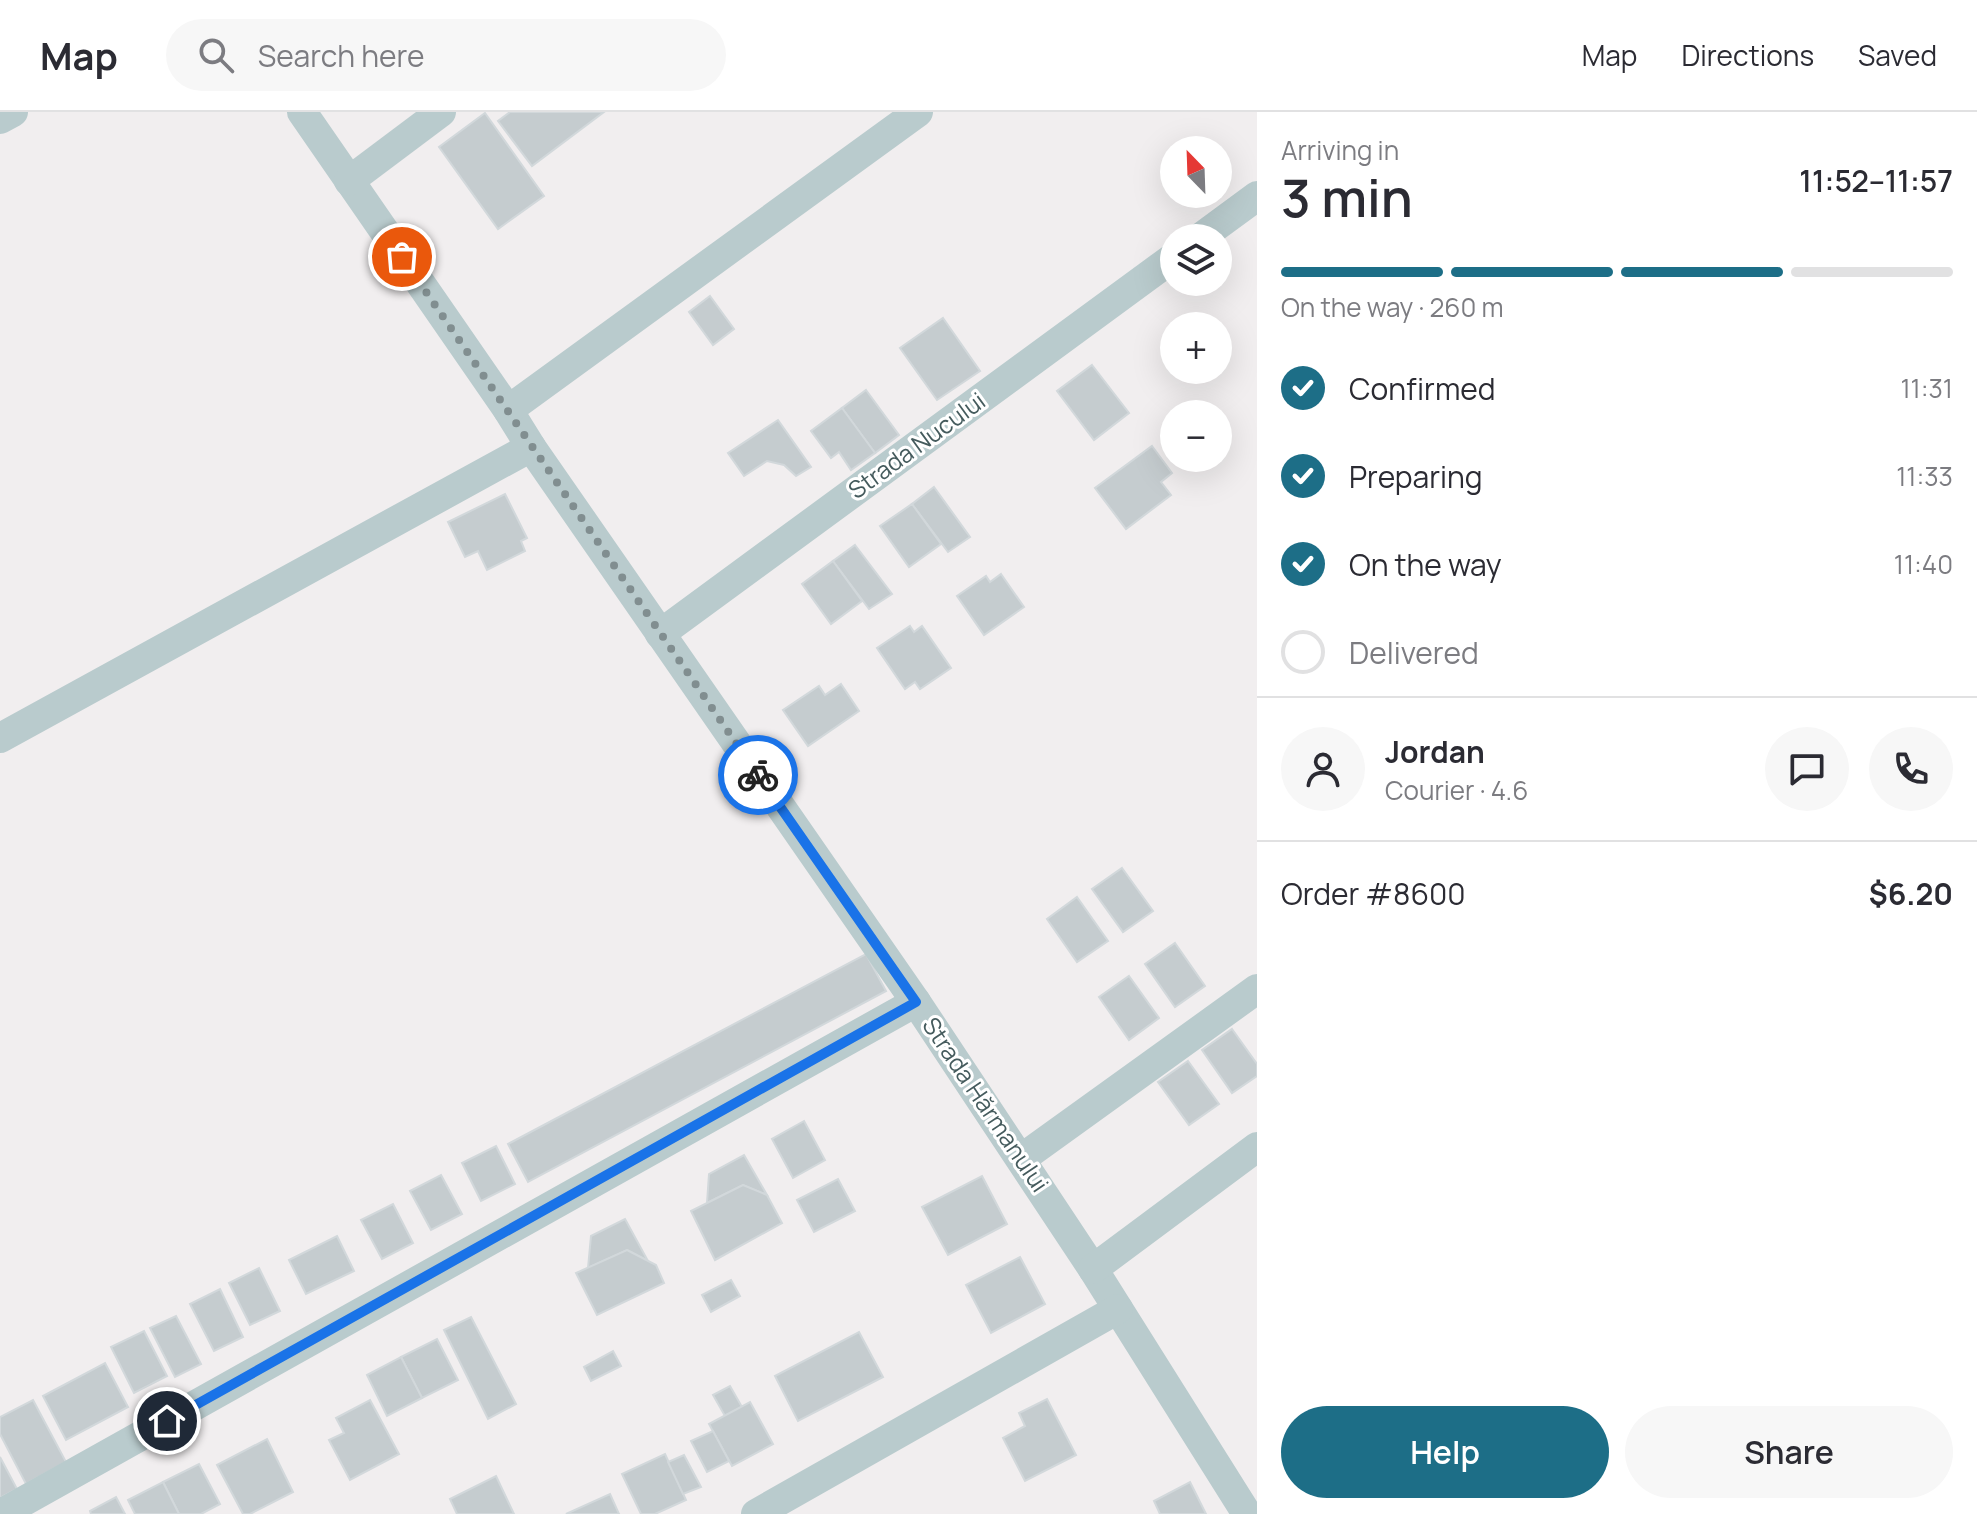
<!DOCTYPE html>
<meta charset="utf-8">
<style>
:root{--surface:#fff;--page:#f7f7f7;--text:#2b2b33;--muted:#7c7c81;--line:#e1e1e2;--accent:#1d6e87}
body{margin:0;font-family:Manrope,sans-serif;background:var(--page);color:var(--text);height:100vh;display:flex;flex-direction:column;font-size:30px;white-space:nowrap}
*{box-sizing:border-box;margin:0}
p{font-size:26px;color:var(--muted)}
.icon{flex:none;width:44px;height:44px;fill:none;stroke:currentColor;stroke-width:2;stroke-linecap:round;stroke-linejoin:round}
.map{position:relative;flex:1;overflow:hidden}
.drawer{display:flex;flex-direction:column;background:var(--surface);width:720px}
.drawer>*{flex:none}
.needle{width:52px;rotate:337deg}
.fabs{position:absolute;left:1160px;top:24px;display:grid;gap:16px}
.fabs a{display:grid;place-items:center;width:72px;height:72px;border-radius:50%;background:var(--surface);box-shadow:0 8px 32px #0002;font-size:40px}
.pin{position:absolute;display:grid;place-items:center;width:68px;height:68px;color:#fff;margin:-34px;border:4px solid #fff;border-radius:50%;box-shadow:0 2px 8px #0007}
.courier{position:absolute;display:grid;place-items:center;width:80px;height:80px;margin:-40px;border:6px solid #1a73e8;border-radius:50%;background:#fff;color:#222;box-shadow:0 2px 10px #0007}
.headline em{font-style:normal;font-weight:600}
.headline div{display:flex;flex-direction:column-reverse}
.headline{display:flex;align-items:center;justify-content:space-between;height:136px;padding:0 24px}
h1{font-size:52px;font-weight:600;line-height:60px}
.bar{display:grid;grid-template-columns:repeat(4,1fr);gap:12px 8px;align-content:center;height:96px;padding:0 24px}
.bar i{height:10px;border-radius:6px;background:var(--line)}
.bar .active{background:var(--accent)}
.bar p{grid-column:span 4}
.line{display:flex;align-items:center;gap:20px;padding:0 24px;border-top:2px solid var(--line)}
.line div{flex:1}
.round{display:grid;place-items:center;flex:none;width:84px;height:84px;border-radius:42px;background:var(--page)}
ol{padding:0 24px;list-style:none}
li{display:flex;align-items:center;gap:24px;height:88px}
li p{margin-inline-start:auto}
li .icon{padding:8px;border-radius:50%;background:var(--accent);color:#fff;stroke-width:4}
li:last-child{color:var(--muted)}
li i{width:44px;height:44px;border:4px solid var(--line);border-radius:50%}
.primary-button{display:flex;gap:16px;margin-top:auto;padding:16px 24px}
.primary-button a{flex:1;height:92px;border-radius:48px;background:var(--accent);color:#fff;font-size:32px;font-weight:600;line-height:92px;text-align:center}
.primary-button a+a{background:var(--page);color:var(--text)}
header{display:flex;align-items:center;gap:48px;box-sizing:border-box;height:112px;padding:0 40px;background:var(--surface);border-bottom:2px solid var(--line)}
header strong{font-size:38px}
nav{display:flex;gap:44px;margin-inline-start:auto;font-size:28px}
.search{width:560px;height:72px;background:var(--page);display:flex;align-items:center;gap:20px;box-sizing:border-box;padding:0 28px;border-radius:44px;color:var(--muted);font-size:30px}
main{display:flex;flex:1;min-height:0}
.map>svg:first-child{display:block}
.building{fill:#c5cccf;stroke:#d2d8db;stroke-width:2}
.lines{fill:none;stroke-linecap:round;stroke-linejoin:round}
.street{stroke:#b9cbcd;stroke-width:30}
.done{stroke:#818e90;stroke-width:8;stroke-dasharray:0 14.4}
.route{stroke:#1a73e8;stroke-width:10}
.labels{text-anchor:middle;stroke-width:6;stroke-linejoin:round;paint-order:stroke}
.street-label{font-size:24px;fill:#455b5d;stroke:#fff}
</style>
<header>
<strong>Map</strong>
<div class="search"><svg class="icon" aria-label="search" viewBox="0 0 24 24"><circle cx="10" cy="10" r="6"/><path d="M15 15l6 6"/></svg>Search here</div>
<nav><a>Map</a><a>Directions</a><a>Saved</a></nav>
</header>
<main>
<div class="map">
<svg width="1257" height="1402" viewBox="0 0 1257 1402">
<rect width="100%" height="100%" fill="#f1eeef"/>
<!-- building -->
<g class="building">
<polygon points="510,0 604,0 532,54 498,9"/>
<polygon points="485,1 544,84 498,117 439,35"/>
<polygon points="710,184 734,217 713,233 689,200"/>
<polygon points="943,206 980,259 937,288 900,236"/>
<polygon points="1092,253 1129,301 1094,328 1057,279"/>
<polygon points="866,278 899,323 875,341 842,296"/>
<polygon points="842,296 875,341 851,358 839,340 831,346 811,319"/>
<polygon points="778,308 811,355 796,364 784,353 767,349 744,364 728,341"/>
<polygon points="1152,334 1172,361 1161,370 1171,383 1126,417 1095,376"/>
<polygon points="934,375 970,425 948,440 912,392"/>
<polygon points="505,382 527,426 521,429 525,439 487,458 478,439 465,445 448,410"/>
<polygon points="912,392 941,432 909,455 880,414"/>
<polygon points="855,433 892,482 869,497 833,449"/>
<polygon points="833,449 862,489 831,512 802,472"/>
<polygon points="1001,462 1024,495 984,523 957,484 986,464 990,470"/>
<polygon points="910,514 914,520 922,514 951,556 920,577 915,570 905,577 877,536"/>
<polygon points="841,572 859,599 808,634 783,598 819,574 825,583"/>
<polygon points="1122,756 1153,799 1123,820 1092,777"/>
<polygon points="1077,785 1108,829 1077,850 1047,807"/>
<polygon points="1175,831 1205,874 1175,895 1145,852"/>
<polygon points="866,842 886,879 528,1070 508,1032"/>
<polygon points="1129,864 1159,906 1129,928 1099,885"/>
<polygon points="1232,917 1257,952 1257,964 1232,981 1202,938"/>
<polygon points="1188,949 1219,992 1189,1013 1158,970"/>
<polygon points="804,1009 825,1048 793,1066 772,1027"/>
<polygon points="496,1034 515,1072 481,1089 462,1051"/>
<polygon points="744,1043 767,1083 743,1073 707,1091 709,1062"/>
<polygon points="441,1063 462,1102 431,1118 410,1079"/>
<polygon points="982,1064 1007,1112 948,1143 922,1095"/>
<polygon points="838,1067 855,1099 814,1120 797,1088"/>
<polygon points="743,1073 767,1083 782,1111 715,1148 691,1099"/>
<polygon points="393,1092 413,1131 382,1147 361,1108"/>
<polygon points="625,1107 648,1149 627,1138 588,1156 591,1124"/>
<polygon points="337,1124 354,1159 306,1182 289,1148"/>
<polygon points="627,1138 656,1153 664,1171 597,1203 576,1161"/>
<polygon points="1020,1145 1045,1192 991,1221 966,1173"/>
<polygon points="259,1156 280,1199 250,1213 229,1171"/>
<polygon points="731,1168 740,1184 711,1200 702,1183"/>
<polygon points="220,1177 243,1225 214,1239 190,1192"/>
<polygon points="176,1204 201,1252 175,1265 150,1216"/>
<polygon points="471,1205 516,1292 488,1307 444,1218"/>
<polygon points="144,1219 167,1264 134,1281 111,1235"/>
<polygon points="859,1220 883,1265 798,1309 775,1264"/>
<polygon points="437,1227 458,1268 422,1286 401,1245"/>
<polygon points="613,1239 621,1254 591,1269 584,1255"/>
<polygon points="401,1245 422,1286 387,1304 367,1263"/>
<polygon points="105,1251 128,1295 66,1328 43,1284"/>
<polygon points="730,1274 742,1295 725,1304 713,1283"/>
<polygon points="1047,1287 1076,1343 1025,1369 1003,1326 1025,1314 1019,1301"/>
<polygon points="33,1288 66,1350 26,1372 0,1322 0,1305"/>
<polygon points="370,1288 399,1342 350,1368 329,1328 344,1321 336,1306"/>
<polygon points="750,1290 773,1332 732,1354 709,1312"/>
<polygon points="713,1319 729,1349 707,1360 691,1329"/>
<polygon points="267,1327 293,1380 250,1402 243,1402 217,1353"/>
<polygon points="665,1342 686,1388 655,1402 641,1402 622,1362"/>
<polygon points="684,1343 701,1375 683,1382 668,1350"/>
<polygon points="0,1345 17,1377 0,1386"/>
<polygon points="199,1352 220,1392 201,1402 179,1402 163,1370"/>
<polygon points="496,1364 514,1402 457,1402 450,1387"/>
<polygon points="163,1370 179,1402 135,1402 128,1388"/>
<polygon points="1190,1370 1206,1402 1160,1402 1154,1389"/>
<polygon points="610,1382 619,1402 566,1402"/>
<polygon points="116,1385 125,1402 91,1402 90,1399"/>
</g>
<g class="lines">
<!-- street -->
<g class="street">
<polyline points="302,0 508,298 531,335 916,890 1093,1157 1247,1402"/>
<polyline points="0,7 13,0"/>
<polyline points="349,69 441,0"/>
<polyline points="1200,126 1257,84"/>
<polyline points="508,298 918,0"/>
<polyline points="660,522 1174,145"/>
<polyline points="0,626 531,335"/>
<polyline points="1021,1047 1257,877"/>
<polyline points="1093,1157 1257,1035"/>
<polyline points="1,1402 916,890"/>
<polyline points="756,1402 1118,1197"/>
</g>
</g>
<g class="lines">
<!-- done -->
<polyline class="done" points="402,145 758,663"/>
<!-- route -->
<polyline class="route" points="167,1309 916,890 758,663"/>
</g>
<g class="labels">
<!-- street labels -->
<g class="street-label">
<text transform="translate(917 334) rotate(-36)" y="8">Strada Nucului</text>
<text transform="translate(985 993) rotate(56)" y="8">Strada Hărmanului</text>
</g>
</g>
</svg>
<div class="fabs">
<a><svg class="needle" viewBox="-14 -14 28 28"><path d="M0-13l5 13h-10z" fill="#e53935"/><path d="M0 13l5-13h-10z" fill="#7c7c81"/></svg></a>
<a><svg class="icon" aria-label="layers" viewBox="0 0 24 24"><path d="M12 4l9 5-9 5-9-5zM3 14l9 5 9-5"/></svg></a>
<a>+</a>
<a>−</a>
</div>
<div class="pin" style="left:402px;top:145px;background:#ea580c"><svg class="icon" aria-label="bag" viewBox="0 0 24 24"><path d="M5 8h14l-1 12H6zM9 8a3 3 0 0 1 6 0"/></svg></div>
<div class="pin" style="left:167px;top:1309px;background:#1f2937"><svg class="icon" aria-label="home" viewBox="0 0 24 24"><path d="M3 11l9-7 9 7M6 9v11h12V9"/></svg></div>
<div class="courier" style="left:758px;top:663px"><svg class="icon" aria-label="bike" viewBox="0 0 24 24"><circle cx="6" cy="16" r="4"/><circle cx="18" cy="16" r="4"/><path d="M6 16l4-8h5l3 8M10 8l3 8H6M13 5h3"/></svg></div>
</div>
<section class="drawer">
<div class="headline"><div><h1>3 min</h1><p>Arriving in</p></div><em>11:52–11:57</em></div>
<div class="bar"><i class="active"></i><i class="active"></i><i class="active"></i><i></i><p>On the way · 260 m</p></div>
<ol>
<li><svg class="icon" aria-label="check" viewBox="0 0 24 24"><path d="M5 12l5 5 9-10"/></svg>Confirmed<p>11:31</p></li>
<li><svg class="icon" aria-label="check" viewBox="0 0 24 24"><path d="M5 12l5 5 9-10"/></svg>Preparing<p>11:33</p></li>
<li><svg class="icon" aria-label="check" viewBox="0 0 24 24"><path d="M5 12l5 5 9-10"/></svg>On the way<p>11:40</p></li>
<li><i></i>Delivered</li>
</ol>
<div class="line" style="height:144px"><a class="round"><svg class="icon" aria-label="person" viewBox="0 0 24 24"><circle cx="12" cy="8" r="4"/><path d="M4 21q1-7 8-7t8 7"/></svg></a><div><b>Jordan</b><p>Courier · 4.6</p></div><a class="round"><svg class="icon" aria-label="chat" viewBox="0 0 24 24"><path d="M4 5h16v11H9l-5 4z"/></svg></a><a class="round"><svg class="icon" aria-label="phone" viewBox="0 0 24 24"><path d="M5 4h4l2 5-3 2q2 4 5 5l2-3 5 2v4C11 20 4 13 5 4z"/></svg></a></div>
<div class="line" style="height:104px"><div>Order #8600</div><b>$6.20</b></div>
<div class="primary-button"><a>Help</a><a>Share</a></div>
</section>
</main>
